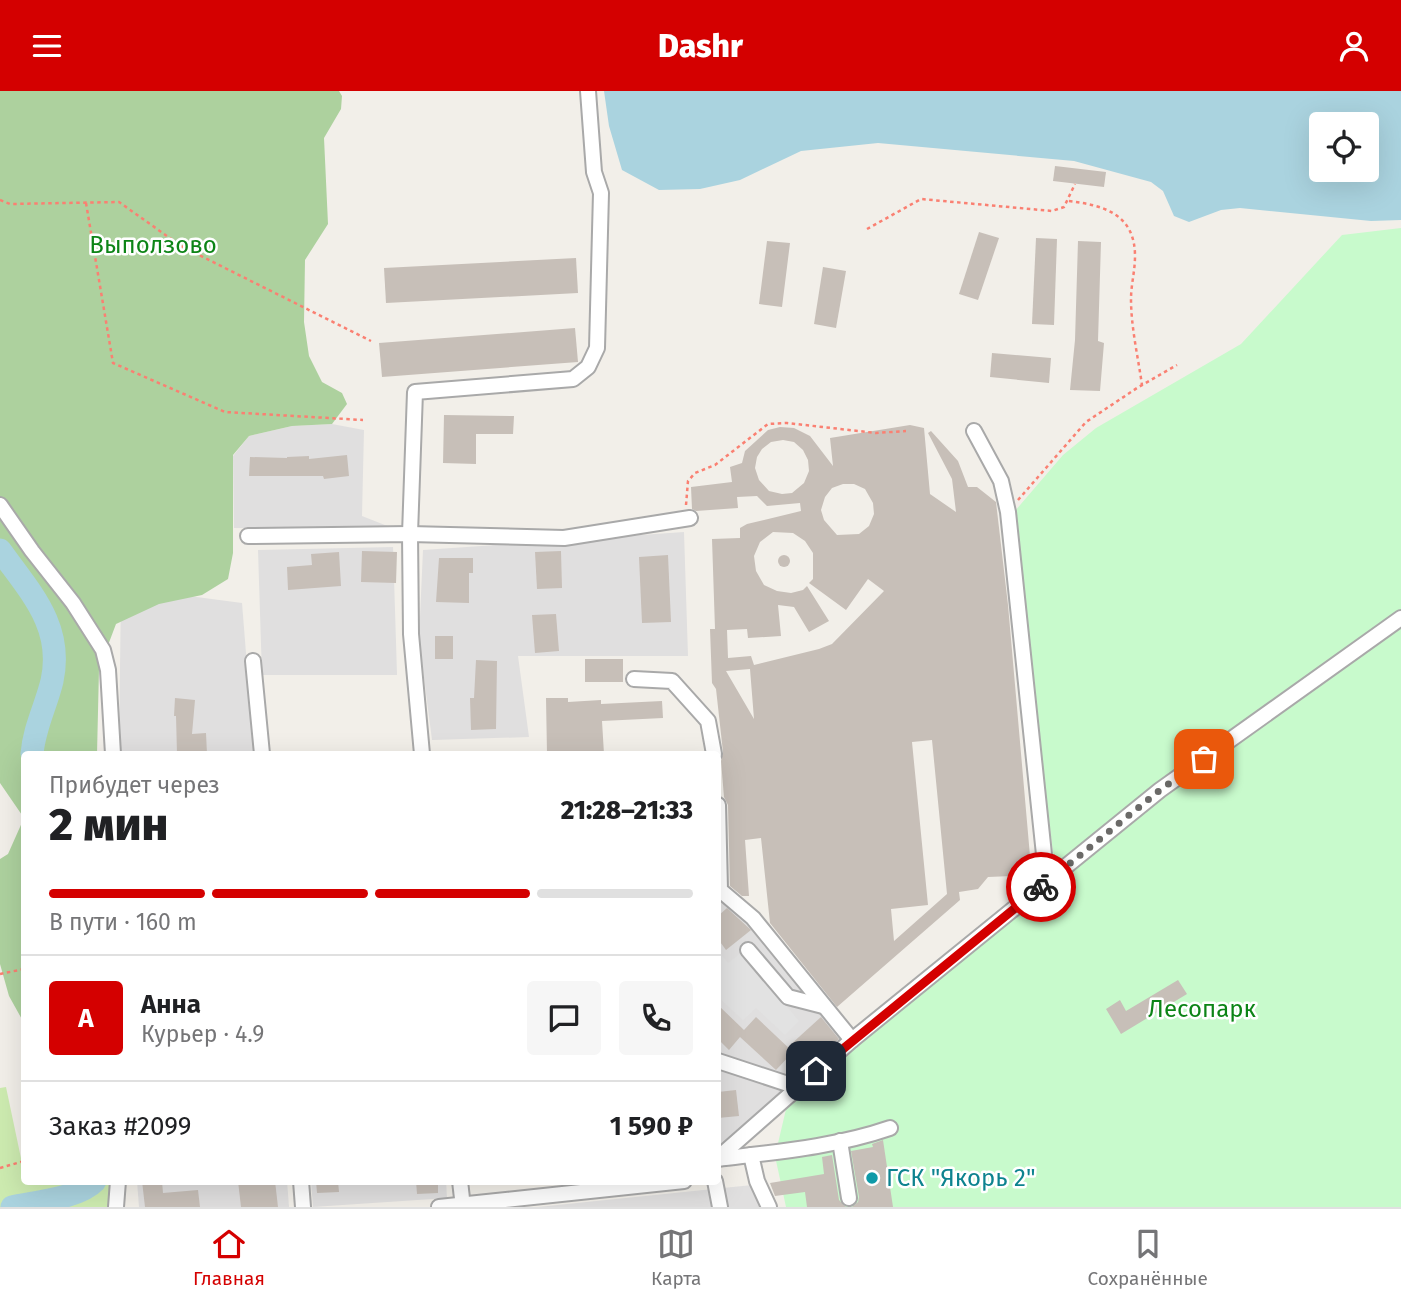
<!DOCTYPE html>
<html lang="ru">
<meta charset="utf-8">
<style>
:root{--surface:#fff;--page:#f6f6f6;--text:#202124;--muted:#757577;--line:#e0e0e0;--accent:#d40000}
body{margin:0;font-family:"Fira Sans",sans-serif;background:var(--page);color:var(--text);height:100vh;display:flex;flex-direction:column;font-size:26px;white-space:nowrap}
*{box-sizing:border-box;margin:0}
p{font-size:23px;color:var(--muted)}
.icon{flex:none;width:38px;height:38px;fill:none;stroke:currentColor;stroke-width:2;stroke-linecap:round;stroke-linejoin:round}
.map{position:relative;flex:1;overflow:hidden}
.details{position:absolute;left:21px;top:660px;width:700px;height:434px;display:flex;flex-direction:column;background:var(--surface);border-radius:7px;box-shadow:0 7px 28px #0002}
.details>*{flex:none}
.tools{position:absolute;left:1309px;top:21px;display:grid;gap:14px}
.tools a{display:grid;place-items:center;width:70px;height:70px;border-radius:7px;background:var(--surface);box-shadow:0 7px 28px #0002;font-size:35px}
.pin{position:absolute;display:grid;place-items:center;width:60px;height:60px;color:#fff;margin:-30px;border-radius:14px;box-shadow:0 4px 10px #0006}
.courier{position:absolute;display:grid;place-items:center;width:70px;height:70px;margin:-35px;border:5px solid #d40000;border-radius:50%;background:#fff;color:#222;box-shadow:0 2px 9px #0007}
.headline em{font-style:normal;font-weight:800}
.headline div{display:flex;flex-direction:column-reverse}
.headline{display:flex;align-items:center;justify-content:space-between;height:119px;padding:0 28px}
h1{font-size:46px;font-weight:800;line-height:52px}
.bar{display:grid;grid-template-columns:repeat(4,1fr);gap:10px 7px;align-content:center;height:84px;padding:0 28px}
.bar i{height:9px;border-radius:5px;background:var(--line)}
.bar .active{background:var(--accent)}
.bar p{grid-column:span 4}
.line{display:flex;align-items:center;gap:18px;padding:0 28px;border-top:2px solid var(--line)}
.line div{flex:1}
.round{display:grid;place-items:center;flex:none;width:74px;height:74px;border-radius:7px;background:var(--page)}
header{display:flex;justify-content:space-between;align-items:center;height:91px;padding:0 28px;background:var(--accent);color:#fff;font-size:32px;font-weight:800}
.dock{display:flex;justify-content:space-around;align-items:center;height:98px;border-top:2px solid var(--line);background:var(--surface);font-size:19px;color:var(--muted)}
.dock a{display:grid;justify-items:center;gap:4px}
.dock .active{color:var(--accent)}
.map>svg:first-child{display:block}
.residential{fill:#e0dfdf}
.grass{fill:#cdebb0}
.forest{fill:#add19e}
.park{fill:#c8facc}
.parking{fill:#e2e2e2}
.water{fill:#aad3df;fill-rule:evenodd}
.lines{fill:none;stroke-linecap:round;stroke-linejoin:round}
.river{stroke:#aad3df;stroke-width:23}
.building{fill:#c7bfb8;fill-rule:evenodd}
.minor-casing{stroke:#a9a9a9;stroke-width:18}
.path{stroke:#fa8072;stroke-width:2.5;stroke-dasharray:3.5 3.5;stroke-linecap:butt}
.minor{stroke:#fff;stroke-width:14}
.done{stroke:#6b6a68;stroke-width:7;stroke-dasharray:0 12.6}
.route{stroke:#d40000;stroke-width:9}
.culture-dot{fill:#0f9aa8;stroke:#fff;stroke-width:2.5}
.labels{text-anchor:middle;stroke-width:5;stroke-linejoin:round;paint-order:stroke}
.park-label{font-size:24px;fill:#0c8416;stroke:#fff}
.culture-label{font-size:24px;fill:#0d838f;stroke:#fff;text-anchor:start}
</style>
<header><svg class="icon" aria-label="menu" viewBox="0 0 24 24"><path d="M4 6h16M4 12h16M4 18h16"/></svg>Dashr<svg class="icon" aria-label="person" viewBox="0 0 24 24"><circle cx="12" cy="8" r="4"/><path d="M4 21q1-7 8-7t8 7"/></svg></header>
<div class="map">
<svg width="1401" height="1116" viewBox="0 0 1401 1116">
<rect width="100%" height="100%" fill="#f2efe9"/>
<!-- residential -->
<g class="residential">
<polygon points="332,333 364,339 362,425 395,438 234,437 233,365 249,345 292,335"/>
<polygon points="684,441 688,565 518,565 529,646 432,649 419,548 423,459"/>
<polygon points="393,456 397,584 262,584 258,459"/>
<polygon points="121,496 242,512 254,663 119,663"/>
<polygon points="725,808 845,948 718,1056 718,809"/>
<polygon points="137,1090 287,1090 289,1116 139,1116"/>
<polygon points="311,1090 446,1090 447,1107 313,1116"/>
<polygon points="762,1093 768,1116 538,1116"/>
</g>
<!-- grass -->
<polygon class="grass" points="6,996 22,1072 24,1072 24,1090 115,1090 117,1116 0,1116 0,997"/>
<!-- forest -->
<polygon class="forest" points="0,0 339,0 342,5 341,18 324,47 328,133 305,169 304,231 309,265 322,291 342,302 347,313 332,333 292,335 249,345 233,364 233,462 228,488 202,504 159,513 116,533 99,578 97,663 24,663 24,932 9,905 0,873 0,768 8,763 24,727 0,692"/>
<!-- park -->
<polygon class="park" points="1401,137 1401,1116 786,1116 775,1065 787,1014 1056,784 1030,584 1015,420 1063,364 1096,337 1241,253 1342,144"/>
<!-- parking -->
<polygon class="parking" points="718,860 728,872 741,862 799,930 785,944 756,917 743,929 718,906"/>
<!-- water -->
<path class="water" d="M604,0H1401V129L1371,130L1240,117L1221,119L1189,131L1174,125L1163,100L1151,91L1074,70L878,52L801,60L740,89L700,98L659,99L622,79L609,35ZM1321,33H1367V79H1321Z"/>
<g class="lines">
<!-- river -->
<g class="river">
<path d="M0,459C30,501 64,535 52,590C46,615 34,637 32,663"/>
<path d="M12,1116C35,1111 79,1107 95,1090"/>
</g>
</g>
<!-- building -->
<g class="building">
<polygon points="1055,75 1106,81 1104,96 1053,90"/>
<polygon points="979,141 999,147 978,209 959,203"/>
<polygon points="1036,147 1057,148 1054,234 1032,233"/>
<polygon points="767,150 790,152 782,216 759,213"/>
<polygon points="1078,150 1101,151 1098,250 1104,252 1100,300 1070,299 1075,249"/>
<polygon points="576,167 578,202 386,212 384,177"/>
<polygon points="823,176 846,180 836,237 814,233"/>
<polygon points="575,237 578,271 382,286 379,252"/>
<polygon points="992,262 1051,267 1049,292 990,286"/>
<polygon points="444,324 514,325 513,343 476,343 476,373 443,372"/>
<path d="M910,334L924,337L930,403L956,421L952,388L928,342L931,340L958,370L968,396H977L996,411L1008,514L1030,765L1012,785L988,786L978,798L959,801L960,809L837,916L770,832L761,747L745,749L749,805H742L730,795L728,714L724,706L721,670L723,661L716,598L712,592L710,538H715L712,448L740,447V437L747,433L801,420L800,412L767,415L757,405L737,406L738,417L696,420L692,418L691,396L732,391L730,376L742,372L745,360L768,339L780,336L794,337L810,345L833,375L830,347ZM783,349L794,351L803,359L808,369L809,380L804,392L792,402L782,403L769,400L759,389L755,377L757,366L762,358L771,351ZM843,393H854L865,398L873,412L874,423L869,435L859,443L837,444L824,429L821,419L825,406L832,397ZM773,441L793,442L805,450L813,462V488L809,492L846,519L868,488L884,500L832,553L819,558L754,574L751,565L728,567L727,539L747,538L748,547L781,545L778,514L794,516L809,541L829,530L807,495L803,499L791,502L777,500L764,494L756,480L754,465L760,451ZM750,578L754,628L726,580ZM932,649L947,803L894,850L891,818L928,814L912,651Z"/>
<polygon points="347,364 349,385 324,388 323,385 249,385 250,366 287,367 287,366 309,365 309,368"/>
<polygon points="362,460 397,461 396,492 361,491"/>
<polygon points="561,460 562,497 537,498 535,461"/>
<polygon points="339,461 341,495 288,499 287,476 312,474 311,463"/>
<polygon points="668,464 671,531 642,532 639,466"/>
<circle cx="784" cy="470" r="6"/>
<polygon points="439,467 473,467 473,482 469,482 469,512 436,511"/>
<polygon points="556,523 559,560 535,562 532,524"/>
<rect x="435" y="545" width="18" height="23"/>
<rect x="585" y="568" width="38" height="23"/>
<polygon points="476,569 497,570 496,638 471,639 470,607 474,607"/>
<polygon points="175,607 195,609 192,643 206,642 207,663 177,663 176,625 174,625"/>
<polygon points="546,607 568,607 568,611 601,609 601,613 662,610 663,627 602,630 604,663 547,663"/>
<polygon points="727,817 751,839 726,859 718,848 718,825"/>
<polygon points="1178,889 1187,903 1121,943 1106,918 1120,909 1126,920"/>
<polygon points="718,914 744,939 756,926 793,961 776,979 740,946 729,959 718,948"/>
<polygon points="821,926 839,948 807,975 789,955"/>
<polygon points="736,999 739,1025 718,1027 718,1001"/>
<polygon points="883,1049 893,1116 852,1116 858,1111 859,1106 851,1060 873,1056 872,1053"/>
<polygon points="832,1064 839,1109 846,1116 807,1116 805,1101 775,1105 770,1092 824,1083 822,1066"/>
<polygon points="142,1090 162,1090 163,1102 198,1099 200,1116 145,1116"/>
<polygon points="238,1090 275,1090 278,1116 241,1116"/>
<polygon points="316,1090 338,1090 339,1101 317,1102"/>
<polygon points="416,1090 438,1090 438,1102 417,1103"/>
</g>
<g class="lines">
<defs>
<g id="minor">
<polyline points="974,340 1001,390 1008,421 1047,792"/>
<polyline points="0,414 32,460 73,512 103,559 108,579 113,663"/>
<polyline points="248,445 410,443 564,447 690,427"/>
<polyline points="253,570 262,663"/>
<polyline points="634,588 672,590 708,630 714,663"/>
<polyline points="422,663 411,543 410,443 415,301 573,288 588,276 597,257 601,102 594,81 588,0"/>
<polyline points="718,714 720,799 753,827 852,949"/>
<polyline points="748,859 788,906 823,915"/>
<polyline points="718,970 797,996"/>
<polyline points="840,1050 849,1107"/>
<polyline points="751,1064 757,1090 769,1116"/>
<polyline points="718,1067 852,949 1160,699 1401,527"/>
<path d="M718,1068C775,1061 835,1056 890,1037"/>
<polyline points="301,1090 303,1116"/>
<polyline points="460,1090 463,1116"/>
<polyline points="715,1090 720,1116"/>
<polyline points="116,1116 118,1090"/>
<polyline points="439,1116 684,1090"/>
</g>
</defs>
<!-- minor casing -->
<use href="#minor" class="minor-casing"/>
<!-- path -->
<g class="path">
<polyline points="0,109 10,113 119,111 181,155 371,250"/>
<path d="M1069,110C1103,114 1135,123 1135,165C1135,180 1131,194 1131,208C1131,236 1138,266 1142,294"/>
<polyline points="86,112 113,272 225,321 363,329"/>
<polyline points="867,138 921,108 1052,120 1064,116 1075,93"/>
<polyline points="1018,409 1086,331 1137,297 1177,274"/>
<polyline points="686,414 688,390 695,382 715,374 768,333 787,332 876,342 906,340"/>
<polyline points="0,883 24,878"/>
<polyline points="0,1077 24,1070"/>
</g>
<!-- minor -->
<use href="#minor" class="minor"/>
</g>
<g class="lines">
<!-- done -->
<polyline class="done" points="1041,796 1160,699 1204,668"/>
<!-- route -->
<polyline class="route" points="816,980 1041,796"/>
</g>
<!-- markers -->
<circle class="culture-dot" cx="872" cy="1087" r="7"/>
<g class="labels">
<!-- park labels -->
<g class="park-label">
<text x="153" y="162">Выползово</text>
<text x="1202" y="926">Лесопарк</text>
</g>
<!-- culture labels -->
<g class="culture-label">
<text x="886" y="1095">ГСК "Якорь 2"</text>
</g>
</g>
</svg>
<div class="tools">
<a><svg class="icon" aria-label="locate" viewBox="0 0 24 24"><circle cx="12" cy="12" r="6"/><path d="M12 2v4M12 18v4M2 12h4M18 12h4"/></svg></a>
</div>
<div class="pin" style="left:1204px;top:668px;background:#ea580c"><svg class="icon" aria-label="bag" viewBox="0 0 24 24"><path d="M5 8h14l-1 12H6zM9 8a3 3 0 0 1 6 0"/></svg></div>
<div class="pin" style="left:816px;top:980px;background:#1f2937"><svg class="icon" aria-label="home" viewBox="0 0 24 24"><path d="M3 11l9-7 9 7M6 9v11h12V9"/></svg></div>
<div class="courier" style="left:1041px;top:796px"><svg class="icon" aria-label="bike" viewBox="0 0 24 24"><circle cx="6" cy="16" r="4"/><circle cx="18" cy="16" r="4"/><path d="M6 16l4-8h5l3 8M10 8l3 8H6M13 5h3"/></svg></div>
<section class="details">
<div class="headline"><div><h1>2 мин</h1><p>Прибудет через</p></div><em>21:28–21:33</em></div>
<div class="bar"><i class="active"></i><i class="active"></i><i class="active"></i><i></i><p>В пути · 160 m</p></div>
<div class="line" style="height:126px"><b class="round" style="background:var(--accent);color:#fff">А</b><div><b>Анна</b><p>Курьер · 4.9</p></div><a class="round"><svg class="icon" aria-label="chat" viewBox="0 0 24 24"><path d="M4 5h16v11H9l-5 4z"/></svg></a><a class="round"><svg class="icon" aria-label="phone" viewBox="0 0 24 24"><path d="M5 4h4l2 5-3 2q2 4 5 5l2-3 5 2v4C11 20 4 13 5 4z"/></svg></a></div>
<div class="line" style="height:91px"><div>Заказ #2099</div><b>1 590 ₽</b></div>
</section>
</div>
<nav class="dock">
<a class="active"><svg class="icon" aria-label="home" viewBox="0 0 24 24"><path d="M3 11l9-7 9 7M6 9v11h12V9"/></svg>Главная</a>
<a><svg class="icon" aria-label="map" viewBox="0 0 24 24"><path d="M3 6l6-2 6 2 6-2v14l-6 2-6-2-6 2zM9 4v14M15 6v14"/></svg>Карта</a>
<a><svg class="icon" aria-label="saved" viewBox="0 0 24 24"><path d="M7 4h10v16l-5-4-5 4z"/></svg>Сохранённые</a>
</nav>
